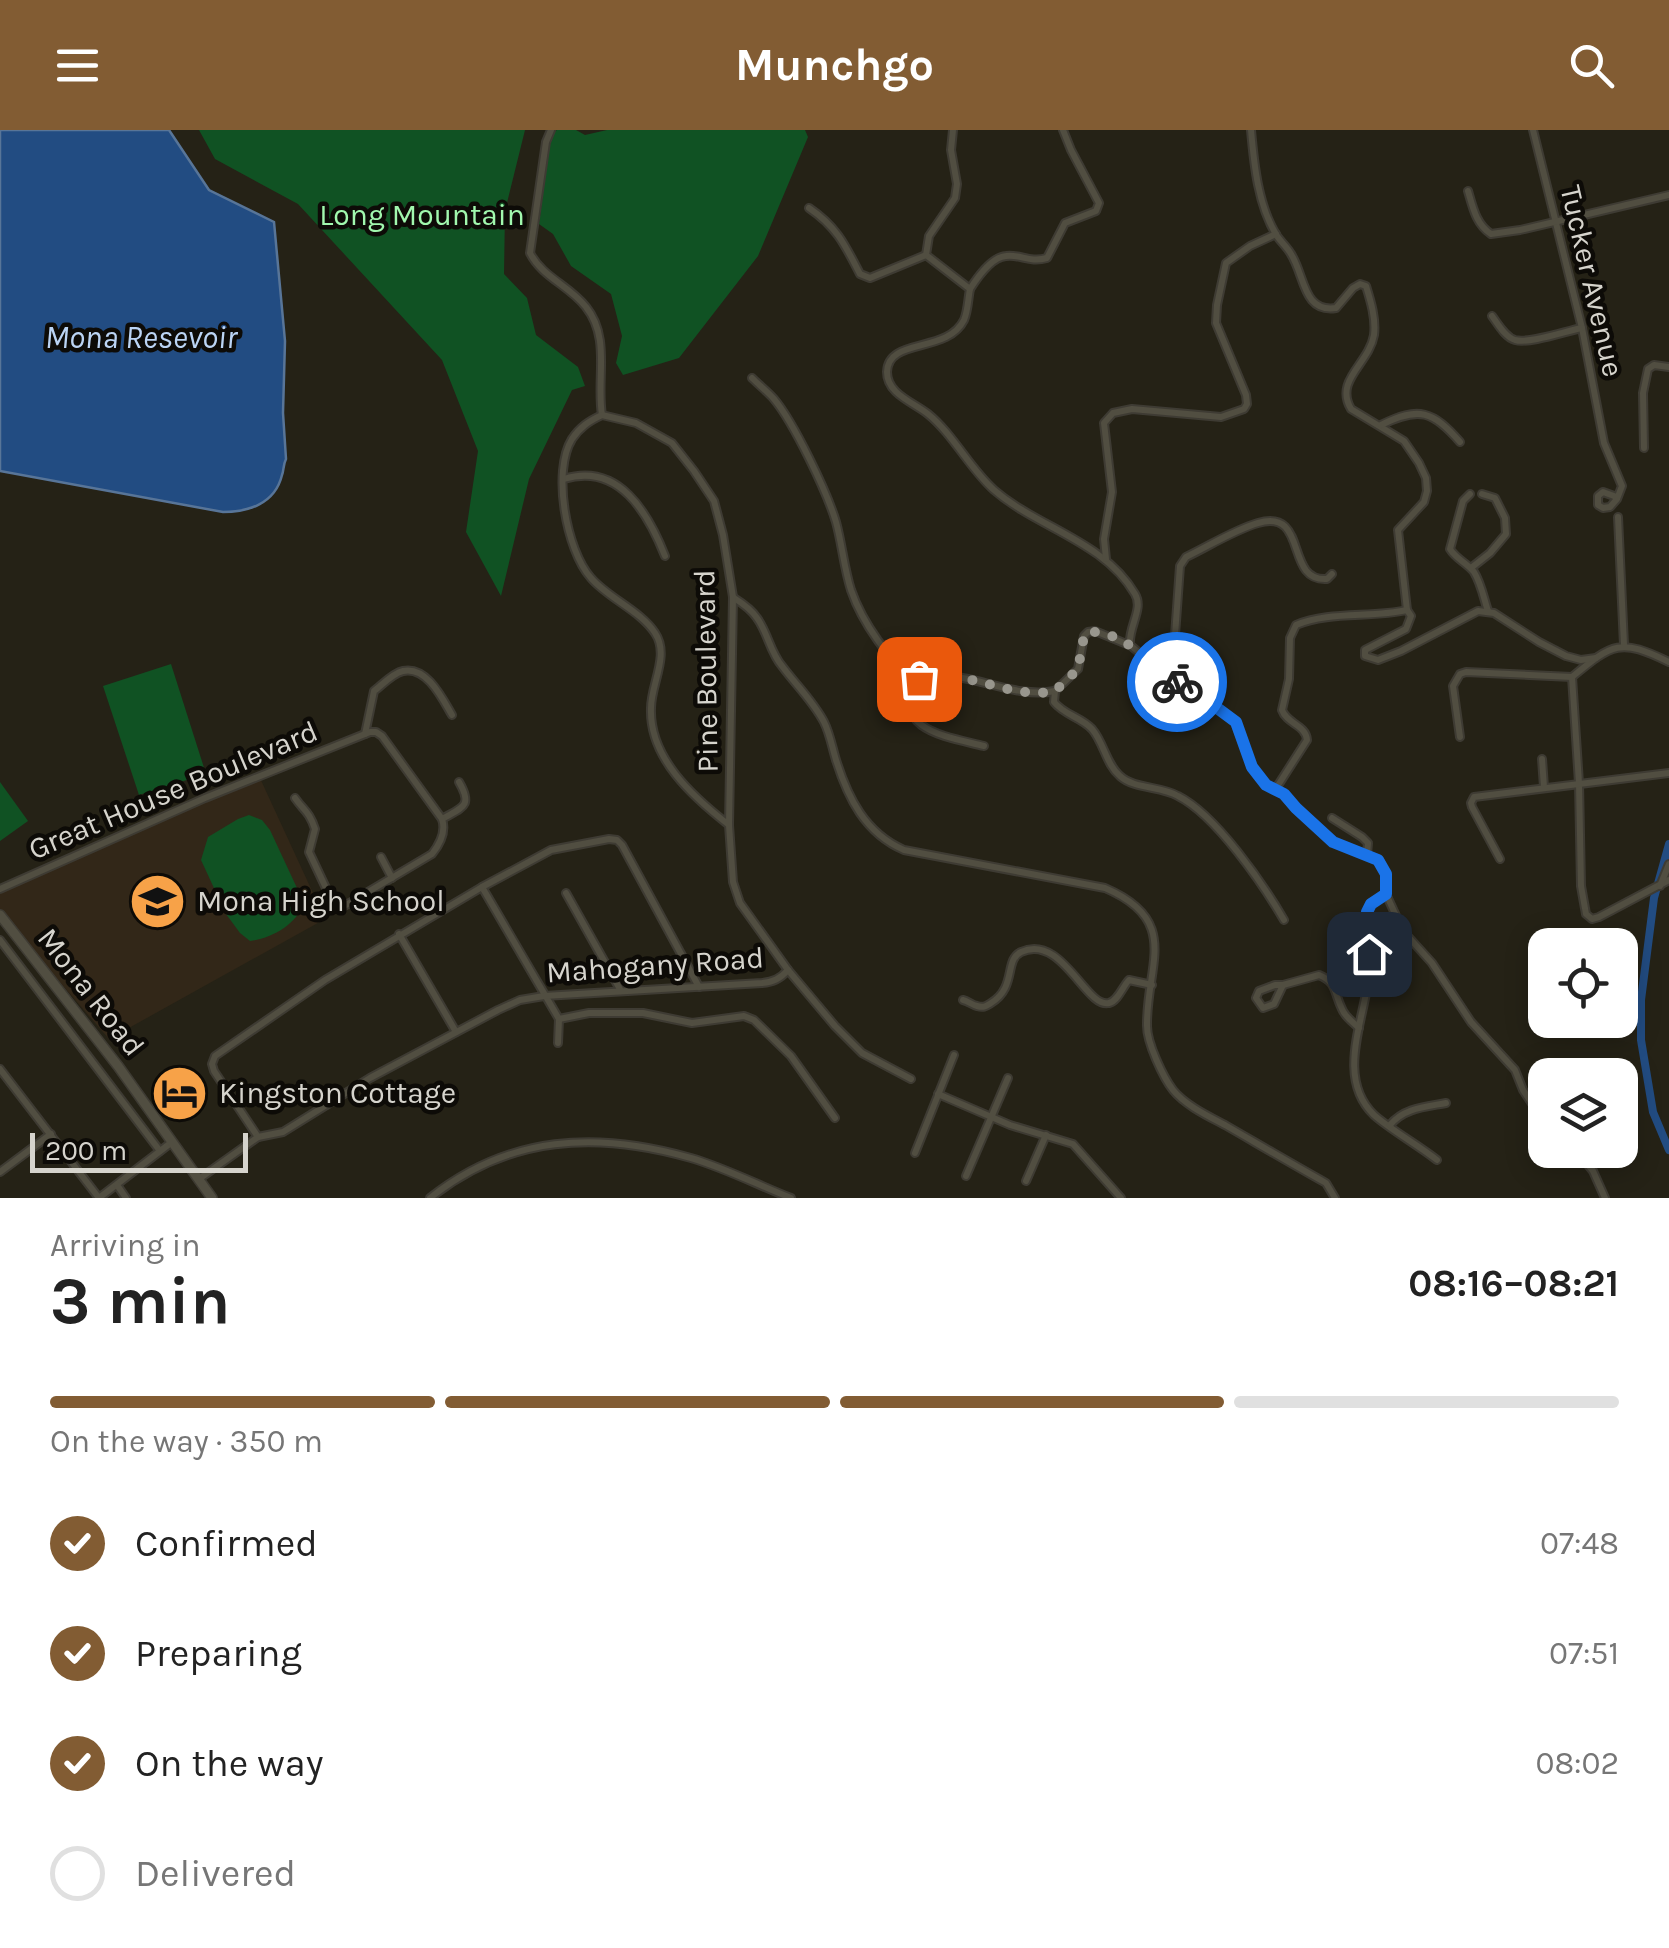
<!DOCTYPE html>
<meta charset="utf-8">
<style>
:root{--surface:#fff;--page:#f6f6f6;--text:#222;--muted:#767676;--line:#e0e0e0;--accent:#825c33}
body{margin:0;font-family:Karla,sans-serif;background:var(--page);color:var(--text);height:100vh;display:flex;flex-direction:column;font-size:38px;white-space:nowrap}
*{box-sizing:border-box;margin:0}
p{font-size:32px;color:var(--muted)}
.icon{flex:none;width:55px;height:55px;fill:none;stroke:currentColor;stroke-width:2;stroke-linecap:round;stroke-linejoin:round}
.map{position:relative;height:1068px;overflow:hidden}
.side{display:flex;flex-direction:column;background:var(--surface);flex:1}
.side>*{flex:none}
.controls{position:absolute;left:1528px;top:798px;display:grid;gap:20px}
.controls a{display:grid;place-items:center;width:110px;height:110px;border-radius:20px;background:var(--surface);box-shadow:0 5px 25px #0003;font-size:50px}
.scale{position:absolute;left:30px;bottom:25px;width:218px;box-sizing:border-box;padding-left:10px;border:5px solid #d6d4cd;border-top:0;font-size:28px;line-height:35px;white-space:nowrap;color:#d6d4cd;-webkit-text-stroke:8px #0d0b07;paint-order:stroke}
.pin{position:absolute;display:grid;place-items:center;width:85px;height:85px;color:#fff;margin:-42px;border-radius:20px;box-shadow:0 5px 15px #0006}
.courier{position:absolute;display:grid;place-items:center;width:100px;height:100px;margin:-50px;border:8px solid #1a73e8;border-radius:50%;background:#fff;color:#222;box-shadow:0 2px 12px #0007}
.overview em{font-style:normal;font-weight:700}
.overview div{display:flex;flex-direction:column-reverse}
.overview{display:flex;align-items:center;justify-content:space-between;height:170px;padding:0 50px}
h1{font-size:65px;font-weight:700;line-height:75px}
.bar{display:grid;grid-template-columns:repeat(4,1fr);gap:15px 10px;align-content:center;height:120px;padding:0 50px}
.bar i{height:12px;border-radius:8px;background:var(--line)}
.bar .on{background:var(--accent)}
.bar p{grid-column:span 4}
ol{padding:0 50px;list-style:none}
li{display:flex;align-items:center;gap:30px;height:110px}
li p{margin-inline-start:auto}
li .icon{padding:10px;border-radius:50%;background:var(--accent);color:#fff;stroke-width:4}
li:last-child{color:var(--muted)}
li i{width:55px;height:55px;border:5px solid var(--line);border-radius:50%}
header{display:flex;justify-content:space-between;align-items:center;height:130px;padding:0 50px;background:var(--accent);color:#fff;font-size:45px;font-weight:700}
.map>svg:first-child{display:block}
.education{fill:#322718}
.green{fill:#105223}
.water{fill:#224c82;stroke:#587598;stroke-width:2.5}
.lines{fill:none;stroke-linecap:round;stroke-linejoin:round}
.canal{stroke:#224c82;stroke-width:8}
.minor-casing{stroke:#3e3b33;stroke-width:10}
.tertiary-casing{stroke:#3e3b33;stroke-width:12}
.minor{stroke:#514e41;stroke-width:6}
.tertiary{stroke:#514e41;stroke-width:9}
.done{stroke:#98968d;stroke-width:10;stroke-dasharray:0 18}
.route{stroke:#1a73e8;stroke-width:12}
.labels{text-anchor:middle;stroke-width:9;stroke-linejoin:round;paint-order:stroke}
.park-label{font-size:30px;fill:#a1f8ae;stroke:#0d0b07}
.street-label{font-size:30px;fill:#d6d4cd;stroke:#0d0b07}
.poi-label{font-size:30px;fill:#d6d4cd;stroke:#0d0b07;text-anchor:start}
.water-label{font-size:32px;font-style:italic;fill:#bbd4f4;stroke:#0d0b07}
</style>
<header><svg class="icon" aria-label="menu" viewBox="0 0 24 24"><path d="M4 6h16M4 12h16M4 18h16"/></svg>Munchgo<svg class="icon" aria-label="search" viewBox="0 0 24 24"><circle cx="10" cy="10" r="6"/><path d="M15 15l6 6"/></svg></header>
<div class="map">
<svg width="1669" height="1068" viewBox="0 0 1669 1068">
<rect width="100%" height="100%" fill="#252216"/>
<!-- education -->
<polygon class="education" points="259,646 325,789 109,909 0,783 0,759"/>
<!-- green -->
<g class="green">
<polygon points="199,0 525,0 505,81 504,144 527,168 536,205 578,237 585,256 572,260 529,349 501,466 466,402 478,321 442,230 298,74 215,29"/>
<polygon points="557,0 576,0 585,5 607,0 805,0 808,7 758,126 679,228 623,245 616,233 622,206 611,164 571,136 553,104 539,94 549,18 554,2"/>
<polygon points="171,534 206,644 139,665 103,556"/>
<polygon points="0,652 28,691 0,711"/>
<path d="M249,685L262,690L270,700L304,773C296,795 272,808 250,811L240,803L226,784L201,730L208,707L238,689Z"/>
</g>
<!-- water -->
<path class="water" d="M0,0H169L209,60L274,92L285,211L283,283L286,329C283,335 284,340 282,345C275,374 248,382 223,382L0,341Z"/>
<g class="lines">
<!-- canal -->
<polyline class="canal" points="1669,714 1654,768 1641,870 1641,910 1653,982 1669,1020"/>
<defs>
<g id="minor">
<path d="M551,0L546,12L530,123C542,147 570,156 586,177C611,208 596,249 602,285"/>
<path d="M953,0L951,20L957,54L955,68L929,106L926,125L970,159C968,169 968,181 964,190C947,224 888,207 887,242C887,264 913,272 928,284C953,304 970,339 994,360C1038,398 1104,411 1135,464C1144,479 1128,497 1130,515L1171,549L1209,572L1235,592L1252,637L1266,655L1283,664L1295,678L1333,712L1379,730L1386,744V764L1403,801L1432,833L1471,892L1515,940L1523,960L1545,993"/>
<path d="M1251,0C1254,34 1258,76 1277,106C1281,112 1287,117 1291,124C1305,146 1303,183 1336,178L1353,158L1360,154L1366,156C1371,172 1376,189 1374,205C1369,234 1334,250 1351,279L1404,311L1419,333L1426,348L1427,361L1424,372L1398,400L1407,480"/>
<polyline points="1533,0 1582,198 1604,313 1622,356 1617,369 1610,377 1603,378 1598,375 1598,366 1603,362 1614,366 1617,369"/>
<path d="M1468,61C1473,78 1476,94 1491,104L1520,100L1669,65"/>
<path d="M809,78C837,97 845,115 860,144L870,148L926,125"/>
<path d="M970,159C977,148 991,127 1006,126C1021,124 1029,133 1047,128L1065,93L1096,81L1099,73L1071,20L1063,0"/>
<path d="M1492,186C1498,194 1505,207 1515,210C1530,214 1566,201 1582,198"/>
<path d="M752,248C759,255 768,262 774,269C794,293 827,362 836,392C842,414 844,438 851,460C861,489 890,536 919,549C965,536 1009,570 1055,561"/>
<path d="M1381,295C1419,276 1433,281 1460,312"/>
<polyline points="1644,318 1643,263 1648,239 1654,235 1669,237"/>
<path d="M564,349C619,332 648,383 665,426"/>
<path d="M1470,364L1463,371L1450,419C1456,429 1467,433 1474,442C1481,453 1484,469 1488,481"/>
<polyline points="1618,387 1624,515"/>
<polyline points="1106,429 1104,409 1112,362 1104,293 1113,283 1132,279 1221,287 1244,279 1247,274 1246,265 1216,193 1217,175 1226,133 1250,116 1276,104"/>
<polyline points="1471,438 1490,423 1506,404 1505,388 1495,368 1482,364"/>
<path d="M734,468C742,473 751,479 757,488C768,503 770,522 782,536C796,555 813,571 824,592C830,604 832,617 836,630C848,668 865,703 904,720L1105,758C1182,791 1146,835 1147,896C1147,913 1163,947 1173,960C1185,975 1208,986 1225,995C1258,1014 1292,1034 1326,1053L1335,1068"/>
<path d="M1172,547L1180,436L1186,427C1209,416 1234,400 1258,393C1309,378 1284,452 1327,449L1332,444"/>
<polyline points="1572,547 1579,653 1581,756 1586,784 1592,789 1599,787 1669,750"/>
<path d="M919,549C887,600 949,607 984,616"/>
<path d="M1055,561L1054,572C1064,585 1081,587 1092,599C1104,613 1106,634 1120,646C1134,659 1161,656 1178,666C1216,685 1263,754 1284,790"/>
<polyline points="1055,561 1078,539 1084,506 1088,502 1095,501 1129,515"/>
<path d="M365,604L374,561C382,555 393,543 403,541C427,536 442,568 452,585"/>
<path d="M1460,607L1453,556L1460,544L1466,542L1572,547C1613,513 1620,508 1669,532"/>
<polyline points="1542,629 1544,657"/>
<path d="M1275,660L1307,610C1306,595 1287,594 1282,580L1289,549L1290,508L1296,495C1328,481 1372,488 1407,480L1411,486L1406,499L1365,520V526L1378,530L1401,521L1478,481L1494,483L1539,512L1566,526L1581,530L1596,528"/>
<polyline points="1332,688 1362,707 1368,713 1367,724"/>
<path d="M442,689C463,677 473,676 459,652"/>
<path d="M729,695C693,667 649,628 651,578C651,554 670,525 655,503C641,481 608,468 591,448C566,420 552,341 572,309C580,297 589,291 602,285L636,293L672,313L694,341L714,371L723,405L733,467L729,695L733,752L740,773L788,840L835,896L862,923L911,949"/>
<polyline points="381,727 392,748"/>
<polyline points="1500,729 1472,677 1471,673 1474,667 1669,643"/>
<polyline points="1660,756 1669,734"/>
<polyline points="482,757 559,889 558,913"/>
<path d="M0,759L205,668L370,602H376L382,606L442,689C446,701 440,714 432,724L341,778L334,775L309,722L315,699C309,681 304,681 295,668"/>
<polyline points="566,763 621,861"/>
<path d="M1386,764L1371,773L1367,782C1366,803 1371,823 1369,844C1365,889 1335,947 1374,985C1391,1000 1418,1015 1437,1030"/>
<polyline points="399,804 456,902"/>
<polyline points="0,810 160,1021"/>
<path d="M1283,855H1275L1259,861L1256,868L1263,878L1274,874L1283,855L1319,845C1337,852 1334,863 1342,879C1345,887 1353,892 1359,898"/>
<path d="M963,870C968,871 972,875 977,876C984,878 986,876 991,873C1017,857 1004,830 1021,822C1062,803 1086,879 1109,873C1118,871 1123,856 1129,850L1152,855"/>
<polyline points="559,889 589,883 643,883 692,893 744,886 754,890 791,926 835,988"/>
<polyline points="0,939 99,1068 172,1012"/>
<polyline points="938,964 1010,995 1073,1014 1121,1068"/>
<path d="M1390,995C1404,978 1425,977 1446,973"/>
<polyline points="258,1007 214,941 212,934 215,926 325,850 482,757 551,720 609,709 617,710 622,715 699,857"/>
<path d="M258,1007L283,1002L370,948L498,880L520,870L544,866L762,853C773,852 780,849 788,840"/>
<polyline points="1576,1020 1593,1041 1605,1068"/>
<polyline points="915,1023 954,925"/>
<polyline points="0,1042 51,1004"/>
<polyline points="966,1046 1008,948"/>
<polyline points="199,1049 258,1007"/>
<polyline points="1026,1051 1046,1005"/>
<polyline points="117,1055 126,1068"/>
<path d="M430,1068C509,1005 597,1001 691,1028C725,1038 758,1055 791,1068"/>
</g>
<polyline id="tertiary" points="0,785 118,936 212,1068"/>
</defs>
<!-- minor casing -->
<use href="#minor" class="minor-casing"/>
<!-- tertiary casing -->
<use href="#tertiary" class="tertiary-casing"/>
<!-- minor -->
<use href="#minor" class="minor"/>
<!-- tertiary -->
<use href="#tertiary" class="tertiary"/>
</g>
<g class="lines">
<!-- done -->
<path class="done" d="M919,549C966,536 1009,571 1055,561L1078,539L1084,506L1088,502C1123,500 1150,534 1177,552"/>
<!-- route -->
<polyline class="route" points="1177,552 1209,572 1236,592 1252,637 1266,655 1284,664 1296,678 1333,712 1378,730 1386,744 1386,764 1371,774 1367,782 1369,824"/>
</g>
<!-- icons -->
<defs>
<symbol id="school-disc" viewBox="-11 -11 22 22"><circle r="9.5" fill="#f7a248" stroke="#0d0b07"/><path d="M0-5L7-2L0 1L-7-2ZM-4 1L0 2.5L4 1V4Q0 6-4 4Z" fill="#111"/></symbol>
<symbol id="hotel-disc" viewBox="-11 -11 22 22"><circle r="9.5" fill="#f7a248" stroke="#0d0b07"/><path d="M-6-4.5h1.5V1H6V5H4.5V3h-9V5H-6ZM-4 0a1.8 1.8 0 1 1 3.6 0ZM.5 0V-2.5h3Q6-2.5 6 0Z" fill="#111"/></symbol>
</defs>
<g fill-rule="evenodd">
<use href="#school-disc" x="126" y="740" width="63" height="63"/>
<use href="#hotel-disc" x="148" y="932" width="63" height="63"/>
</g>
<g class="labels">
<!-- park labels -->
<g class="park-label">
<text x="422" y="95">Long Mountain</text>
</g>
<!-- street labels -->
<g class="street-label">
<text transform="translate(1592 151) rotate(77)" y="10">Tucker Avenue</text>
<text transform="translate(706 541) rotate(-91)" y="10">Pine Boulevard</text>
<text transform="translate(173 660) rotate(-23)" y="10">Great House Boulevard</text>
<text transform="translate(655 835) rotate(-4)" y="10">Mahogany Road</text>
<text transform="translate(91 862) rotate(52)" y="10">Mona Road</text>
</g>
<!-- poi labels -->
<g class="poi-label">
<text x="197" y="781">Mona High School</text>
<text x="219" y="973">Kingston Cottage</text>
</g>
<!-- water labels -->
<g class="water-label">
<text x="141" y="218">Mona Resevoir</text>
</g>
</g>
</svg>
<div class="controls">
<a><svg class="icon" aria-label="locate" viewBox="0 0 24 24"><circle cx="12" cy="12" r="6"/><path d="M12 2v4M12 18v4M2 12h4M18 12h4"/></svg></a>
<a><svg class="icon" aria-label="layers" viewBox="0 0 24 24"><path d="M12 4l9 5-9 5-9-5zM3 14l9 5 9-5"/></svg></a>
</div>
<div class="scale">200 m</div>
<div class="pin" style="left:919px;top:549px;background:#ea580c"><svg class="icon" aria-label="bag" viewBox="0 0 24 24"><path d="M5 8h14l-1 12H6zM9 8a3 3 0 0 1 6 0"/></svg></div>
<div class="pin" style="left:1369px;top:824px;background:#1f2937"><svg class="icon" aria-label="home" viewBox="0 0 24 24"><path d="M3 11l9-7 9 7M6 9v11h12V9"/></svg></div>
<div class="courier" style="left:1177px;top:552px"><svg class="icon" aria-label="bike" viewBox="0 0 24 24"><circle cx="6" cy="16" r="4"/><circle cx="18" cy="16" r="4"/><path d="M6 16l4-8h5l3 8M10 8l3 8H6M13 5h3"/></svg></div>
</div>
<section class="side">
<div class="overview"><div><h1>3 min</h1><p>Arriving in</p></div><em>08:16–08:21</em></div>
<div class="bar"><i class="on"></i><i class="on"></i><i class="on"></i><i></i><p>On the way · 350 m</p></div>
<ol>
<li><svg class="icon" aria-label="check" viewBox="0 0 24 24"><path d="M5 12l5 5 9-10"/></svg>Confirmed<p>07:48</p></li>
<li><svg class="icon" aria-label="check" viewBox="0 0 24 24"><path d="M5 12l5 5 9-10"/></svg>Preparing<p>07:51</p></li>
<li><svg class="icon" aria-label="check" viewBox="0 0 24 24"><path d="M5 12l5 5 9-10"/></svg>On the way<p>08:02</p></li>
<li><i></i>Delivered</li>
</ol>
</section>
